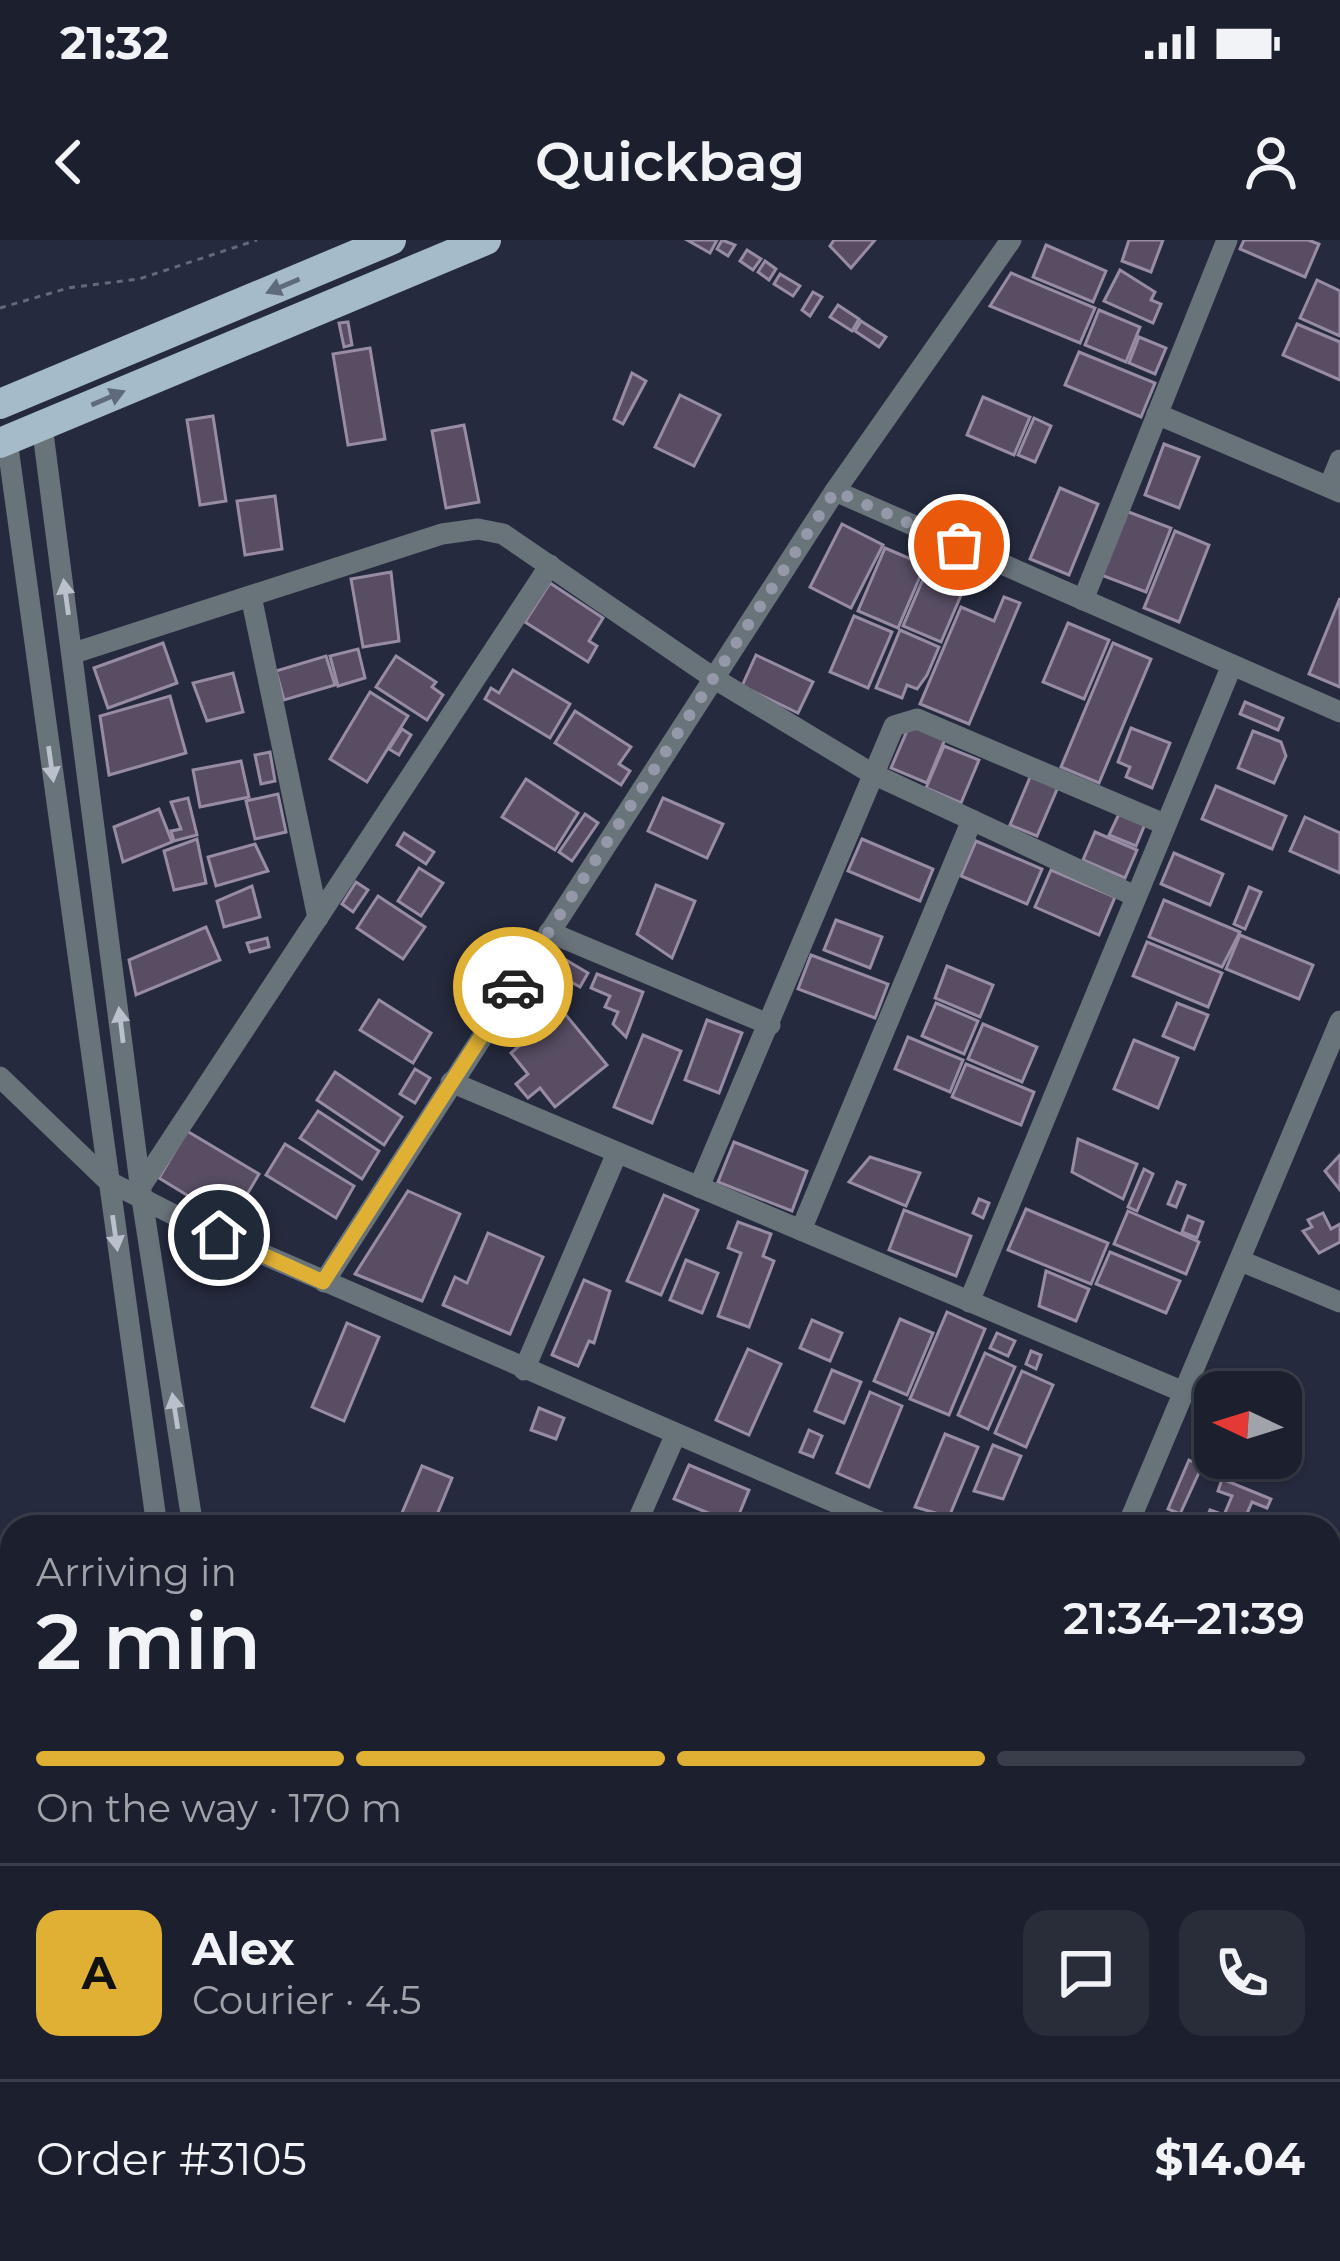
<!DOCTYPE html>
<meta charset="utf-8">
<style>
:root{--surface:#1c202e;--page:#292d3a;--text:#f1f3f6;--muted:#a0a3aa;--line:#3a3e4a;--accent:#dfb034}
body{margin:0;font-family:Montserrat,sans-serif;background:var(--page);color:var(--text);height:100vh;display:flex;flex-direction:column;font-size:45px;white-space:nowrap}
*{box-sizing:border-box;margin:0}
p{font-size:39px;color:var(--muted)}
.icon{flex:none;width:66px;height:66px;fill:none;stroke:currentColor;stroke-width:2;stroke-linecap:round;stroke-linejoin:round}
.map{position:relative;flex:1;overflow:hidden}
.details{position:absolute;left:0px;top:1275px;width:1341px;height:747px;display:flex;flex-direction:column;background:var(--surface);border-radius:36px 36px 0 0;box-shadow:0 3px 9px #0004,0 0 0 3px var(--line)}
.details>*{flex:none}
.needle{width:78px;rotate:274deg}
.controls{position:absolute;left:1194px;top:1131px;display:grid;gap:24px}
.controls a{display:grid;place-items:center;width:108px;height:108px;border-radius:24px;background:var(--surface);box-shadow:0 3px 9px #0004,0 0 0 3px var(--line);font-size:60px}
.pin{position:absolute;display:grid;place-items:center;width:102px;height:102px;color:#fff;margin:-51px;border:6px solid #fff;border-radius:50%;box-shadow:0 3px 12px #0007}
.courier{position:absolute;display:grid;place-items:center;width:120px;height:120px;margin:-60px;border:9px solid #dfb034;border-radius:50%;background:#fff;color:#222;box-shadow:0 3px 15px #0007}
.summary em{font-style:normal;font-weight:600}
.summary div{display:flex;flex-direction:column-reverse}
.summary{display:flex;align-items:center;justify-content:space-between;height:204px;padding:0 36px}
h1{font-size:78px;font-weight:600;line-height:90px}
.bar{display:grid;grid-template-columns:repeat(4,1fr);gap:18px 12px;align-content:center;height:144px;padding:0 36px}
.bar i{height:15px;border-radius:9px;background:var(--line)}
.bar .selected{background:var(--accent)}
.bar p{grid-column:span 4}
.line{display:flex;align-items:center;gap:30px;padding:0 36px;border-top:3px solid var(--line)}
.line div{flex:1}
.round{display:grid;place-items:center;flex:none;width:126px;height:126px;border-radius:24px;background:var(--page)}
.status{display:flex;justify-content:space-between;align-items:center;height:84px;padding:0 60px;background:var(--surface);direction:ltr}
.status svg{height:33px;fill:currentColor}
header{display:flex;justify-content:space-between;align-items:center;height:156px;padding:0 36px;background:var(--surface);font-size:54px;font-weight:600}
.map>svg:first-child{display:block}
.building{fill:#584d63;stroke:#988ca4;stroke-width:3}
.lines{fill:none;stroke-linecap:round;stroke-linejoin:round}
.path{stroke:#64697a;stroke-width:3;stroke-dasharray:6 6;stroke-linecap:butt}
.street{stroke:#69737a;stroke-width:21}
.primary{stroke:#a6bbca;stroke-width:30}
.oneway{fill:#5f6b7d}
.oneway2{fill:#bbc1cc}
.done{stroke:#9498a8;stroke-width:12;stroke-dasharray:0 21.6}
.route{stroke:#dfb034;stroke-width:15}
</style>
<div class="status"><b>21:32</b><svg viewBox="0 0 49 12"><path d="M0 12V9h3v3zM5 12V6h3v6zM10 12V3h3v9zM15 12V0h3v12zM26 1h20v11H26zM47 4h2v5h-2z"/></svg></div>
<header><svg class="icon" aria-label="back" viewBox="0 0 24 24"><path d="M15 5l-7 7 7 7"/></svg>Quickbag<svg class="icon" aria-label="person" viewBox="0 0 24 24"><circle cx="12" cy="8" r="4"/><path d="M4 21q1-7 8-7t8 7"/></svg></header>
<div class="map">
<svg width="1340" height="2021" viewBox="0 0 1340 2021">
<rect width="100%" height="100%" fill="#252a3e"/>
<!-- building -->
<g class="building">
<polygon points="687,0 717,0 710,13"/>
<polygon points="722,0 735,5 728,16 717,9"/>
<polygon points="834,0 875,0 851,28 830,6"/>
<polygon points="1129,0 1163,0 1151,32 1122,21"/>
<polygon points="1244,0 1308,0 1319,4 1305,37 1240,9"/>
<polygon points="1046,5 1106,31 1093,62 1033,37"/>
<polygon points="747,10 761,19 753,30 740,21"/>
<polygon points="765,21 776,29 769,40 758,32"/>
<polygon points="1120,30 1155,52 1151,60 1161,64 1153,83 1104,61"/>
<polygon points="1011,33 1095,68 1080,103 990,66"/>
<polygon points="780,34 800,46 793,56 774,44"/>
<polygon points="1317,40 1340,51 1340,96 1300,78"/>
<polygon points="813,52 822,57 810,76 802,70"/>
<polygon points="838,65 859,79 852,91 830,77"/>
<polygon points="1099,70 1140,87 1126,122 1085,105"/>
<polygon points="861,81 886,97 879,107 855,91"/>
<polygon points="348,82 352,105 344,107 339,83"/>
<polygon points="1297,84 1340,102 1340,140 1283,115"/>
<polygon points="1139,97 1166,108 1155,134 1129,123"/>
<polygon points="370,108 385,199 348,205 333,114"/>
<polygon points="1079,112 1155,143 1141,177 1065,145"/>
<polygon points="632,133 646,141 623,184 614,179"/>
<polygon points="680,155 720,175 694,226 655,207"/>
<polygon points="983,157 1030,177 1014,215 967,195"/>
<polygon points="213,176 226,261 200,265 187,180"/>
<polygon points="1034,178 1051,186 1035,222 1018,215"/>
<polygon points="464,185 479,262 446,268 432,191"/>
<polygon points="1164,204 1199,217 1179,268 1145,255"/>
<polygon points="1060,248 1098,264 1069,335 1030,319"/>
<polygon points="275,256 282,309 245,315 237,261"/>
<polygon points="1126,271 1171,288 1146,352 1101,335"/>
<polygon points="842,284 883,305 851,368 810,347"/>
<polygon points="1175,291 1209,305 1179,382 1144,368"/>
<polygon points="885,308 925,325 898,388 858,371"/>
<polygon points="930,323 968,339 941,402 903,386"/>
<polygon points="391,332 399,401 363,407 351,339"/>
<polygon points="550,343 603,378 589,401 597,406 588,422 525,382"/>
<polygon points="1004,357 1020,363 969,484 920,464 961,367 994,381"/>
<polygon points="1340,358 1340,447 1309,434"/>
<polygon points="854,376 892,392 868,448 830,432"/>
<polygon points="1068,383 1109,400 1084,459 1043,442"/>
<polygon points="900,390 939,407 927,435 917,449 907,445 902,458 876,448"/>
<polygon points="163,403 177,443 108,468 94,428"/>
<polygon points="1113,403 1151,419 1099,543 1061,527"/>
<polygon points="358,409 365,438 338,446 330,416"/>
<polygon points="756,415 813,442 798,473 742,446"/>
<polygon points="326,416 335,445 284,460 276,431"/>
<polygon points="396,416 436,442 432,447 443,455 427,480 376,447"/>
<polygon points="513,430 570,464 550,498 485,459 491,448 499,453"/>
<polygon points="233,433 243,472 207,481 193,443"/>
<polygon points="370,452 408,476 367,542 330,519"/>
<polygon points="170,456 186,513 109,535 100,476"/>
<polygon points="1245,462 1283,478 1278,490 1240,474"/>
<polygon points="575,471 631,507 619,524 630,531 621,545 555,503"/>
<polygon points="910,484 945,499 927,543 891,528"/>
<polygon points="1131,488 1170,503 1152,548 1126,537 1130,527 1118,522"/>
<polygon points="402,489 411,495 399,515 389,509"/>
<polygon points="1253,491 1281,502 1286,516 1274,543 1238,528"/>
<polygon points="944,506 979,520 961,563 926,548"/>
<polygon points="270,512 275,541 261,544 255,515"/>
<polygon points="241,521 249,557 200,567 193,530"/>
<polygon points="1031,535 1058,547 1037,596 1010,585"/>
<polygon points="526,539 578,573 555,610 502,577"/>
<polygon points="1216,546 1286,576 1272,609 1202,579"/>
<polygon points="278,554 286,592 255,599 246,561"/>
<polygon points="188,558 197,595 174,601 171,591 181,589 171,562"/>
<polygon points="663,558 723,584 707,618 648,591"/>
<polygon points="159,569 172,602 123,622 114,587"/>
<polygon points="585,574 598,583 572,621 559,612"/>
<polygon points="1119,574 1145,584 1136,606 1109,595"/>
<polygon points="1305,577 1340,593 1340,633 1290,611"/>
<polygon points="1095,592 1137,610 1125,638 1083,620"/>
<polygon points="404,593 434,612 426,624 397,605"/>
<polygon points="197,599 206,643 174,650 164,611"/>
<polygon points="862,599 933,629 920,661 848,631"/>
<polygon points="976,601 1042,629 1027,664 961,636"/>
<polygon points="255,604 268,631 216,646 208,617"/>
<polygon points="1174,613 1223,634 1210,665 1161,644"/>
<polygon points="419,628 443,643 421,676 398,661"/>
<polygon points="1051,630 1115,657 1099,695 1035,667"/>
<polygon points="356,642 368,650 353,672 342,664"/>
<polygon points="656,645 695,661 672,718 637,694"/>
<polygon points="252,646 260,677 224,687 217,661"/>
<polygon points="1249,647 1261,652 1245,689 1234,684"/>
<polygon points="378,656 425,687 403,719 357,688"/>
<polygon points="1164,660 1240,692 1222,727 1149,697"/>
<polygon points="836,680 882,697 870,728 824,710"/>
<polygon points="206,687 220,720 136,755 129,720"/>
<polygon points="1240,695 1313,725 1299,759 1226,729"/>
<polygon points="267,698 269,707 250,712 247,703"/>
<polygon points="1147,702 1222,733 1208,767 1133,736"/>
<polygon points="811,715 888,744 875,778 798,749"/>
<polygon points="561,717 588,733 580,747 564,738 555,755 543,748"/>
<polygon points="947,726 993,745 980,777 935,758"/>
<polygon points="597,734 643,752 626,797 613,784 618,772 605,767 610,756 591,748"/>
<polygon points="379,760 431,793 413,823 360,790"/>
<polygon points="936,763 978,781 964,814 922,796"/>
<polygon points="1177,763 1208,775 1194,809 1163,796"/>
<polygon points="561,769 607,825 555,867 540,848 528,858 516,844 528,834 511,813"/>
<polygon points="707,780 742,793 719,853 685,840"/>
<polygon points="983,784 1037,807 1022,842 968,819"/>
<polygon points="643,795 681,811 652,883 614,867"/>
<polygon points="908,797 963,820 950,852 895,829"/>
<polygon points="1134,800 1178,818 1158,868 1114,849"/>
<polygon points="966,824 1034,852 1021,885 952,857"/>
<polygon points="415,829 430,838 415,863 400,854"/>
<polygon points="335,832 402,877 384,905 317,860"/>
<polygon points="318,871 379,911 362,939 300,898"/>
<polygon points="187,891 259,934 231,982 159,938"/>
<polygon points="1078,899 1137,924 1123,959 1072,932"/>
<polygon points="734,902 807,931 792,971 718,942"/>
<polygon points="285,904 354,946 336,978 266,935"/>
<polygon points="1340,915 1340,950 1325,931"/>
<polygon points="870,917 920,933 906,966 849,942"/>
<polygon points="1144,929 1153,934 1137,971 1128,967"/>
<polygon points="1177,942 1185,945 1176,967 1168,964"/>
<polygon points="408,951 460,974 422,1061 355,1034"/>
<polygon points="664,955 698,970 661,1055 627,1041"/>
<polygon points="979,959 989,963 983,978 973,973"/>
<polygon points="1026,969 1108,1003 1091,1044 1008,1010"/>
<polygon points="904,970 971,996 956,1036 889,1010"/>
<polygon points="1128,971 1199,1002 1186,1034 1114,1004"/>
<polygon points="1323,973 1331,989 1340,984 1340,1002 1319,1013 1303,991 1312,987 1308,980"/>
<polygon points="1188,976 1203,982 1197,998 1182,992"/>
<polygon points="738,982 771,994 763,1016 774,1021 749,1087 718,1076 741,1013 728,1008"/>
<polygon points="488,993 543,1017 510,1094 443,1065 455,1037 467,1043"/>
<polygon points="1110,1012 1180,1041 1166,1073 1096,1044"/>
<polygon points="686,1020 718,1033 702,1073 670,1060"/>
<polygon points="1046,1031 1089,1049 1076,1081 1039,1066"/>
<polygon points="584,1040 610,1051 594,1103 589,1101 578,1126 552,1115"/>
<polygon points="947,1072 985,1089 949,1175 910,1159"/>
<polygon points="900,1079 933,1093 907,1155 874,1141"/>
<polygon points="812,1080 842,1093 830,1121 800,1108"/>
<polygon points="347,1083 379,1097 344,1181 312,1167"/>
<polygon points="997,1093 1015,1101 1008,1116 990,1108"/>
<polygon points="748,1109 781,1124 749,1195 716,1180"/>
<polygon points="1031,1111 1041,1115 1036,1129 1026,1124"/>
<polygon points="985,1113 1015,1127 988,1189 958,1175"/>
<polygon points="832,1130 861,1142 844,1183 815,1171"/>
<polygon points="1022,1131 1053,1145 1026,1207 995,1193"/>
<polygon points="870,1152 902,1166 869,1247 837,1233"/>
<polygon points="539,1168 564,1178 556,1199 531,1190"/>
<polygon points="809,1190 822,1196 813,1217 800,1212"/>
<polygon points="945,1194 978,1207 949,1277 915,1267"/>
<polygon points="993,1205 1021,1216 1003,1259 974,1251"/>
<polygon points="1189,1220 1202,1226 1180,1274 1168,1269"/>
<polygon points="689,1225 749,1250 735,1284 674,1259"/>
<polygon points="422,1226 452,1238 432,1287 396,1287"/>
<polygon points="1222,1239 1271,1259 1267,1268 1252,1262 1243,1283 1252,1287 1203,1287 1210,1270 1224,1275 1232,1256 1218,1251"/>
<polygon points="435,2010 468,2010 463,2021"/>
<polygon points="478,2010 523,2010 518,2021 473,2021"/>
<polygon points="588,2010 612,2010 607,2021 565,2021 569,2011 585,2018"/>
<polygon points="682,2010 703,2010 723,2018 678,2021"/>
<polygon points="799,2010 810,2010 823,2016 821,2021 795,2021"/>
<polygon points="1189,2010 1219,2010 1243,2021 1193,2021 1185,2017"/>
</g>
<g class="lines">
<!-- path -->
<polyline class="path" points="0,68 68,48 139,39 257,0"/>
<!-- street -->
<g class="street">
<polyline points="1157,174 1340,252"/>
<polyline points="42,185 142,959 193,1287"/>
<polyline points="7,200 157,1287"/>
<polyline points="1329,247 1340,220"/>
<polyline points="835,251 1340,472"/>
<polyline points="251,356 318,678"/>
<polyline points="1083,360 1227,0"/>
<polyline points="74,413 442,294 478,289 503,294 715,439 871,533 1135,656"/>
<polyline points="549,692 770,785"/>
<polyline points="0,837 108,941 184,980 892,1287"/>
<polyline points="451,842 1186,1153"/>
<polyline points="141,946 550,325"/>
<polyline points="699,947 894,486 917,479 1164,584"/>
<polyline points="801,990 972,580"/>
<polyline points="1241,1021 1340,1062"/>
<polyline points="324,1042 835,251 1011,0"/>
<polyline points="969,1062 1232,425"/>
<polyline points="524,1130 617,913"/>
<polyline points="635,1287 675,1196"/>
<polyline points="1127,1287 1340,781"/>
<polyline points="1329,1471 1340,1475"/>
<polyline points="0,1530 12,1534"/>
<polyline points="0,1675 12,1695"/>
<polyline points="346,2010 361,2021"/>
<polyline points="548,2021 553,2010"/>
<polyline points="664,2021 668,2010"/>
<polyline points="737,2021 742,2010"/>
<polyline points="853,2021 858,2010"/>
</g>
<!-- primary -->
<g class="primary">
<polyline points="0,164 391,0"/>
<polyline points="0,203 486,0"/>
</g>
</g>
<!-- one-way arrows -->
<defs><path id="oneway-solid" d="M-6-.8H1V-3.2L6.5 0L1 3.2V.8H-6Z" transform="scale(3)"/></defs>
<g class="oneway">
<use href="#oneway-solid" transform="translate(283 46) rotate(157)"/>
<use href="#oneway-solid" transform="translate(108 158) rotate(-23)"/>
</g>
<g class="oneway2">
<use href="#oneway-solid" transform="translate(66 357) rotate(-98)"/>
<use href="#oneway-solid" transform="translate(51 524) rotate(82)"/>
<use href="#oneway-solid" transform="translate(121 785) rotate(-97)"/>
<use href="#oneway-solid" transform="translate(115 993) rotate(82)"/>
<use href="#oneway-solid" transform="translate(175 1171) rotate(-99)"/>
</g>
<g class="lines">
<!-- done -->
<polyline class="done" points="513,747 835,251 959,305"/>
<!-- route -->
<polyline class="route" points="219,995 323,1042 513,747"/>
</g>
</svg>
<div class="controls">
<a><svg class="needle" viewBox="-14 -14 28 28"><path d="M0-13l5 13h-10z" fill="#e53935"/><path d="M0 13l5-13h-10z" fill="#a0a3aa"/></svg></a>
</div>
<div class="pin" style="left:959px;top:305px;background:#ea580c"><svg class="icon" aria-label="bag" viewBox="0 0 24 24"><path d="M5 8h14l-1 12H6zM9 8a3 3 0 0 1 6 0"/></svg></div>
<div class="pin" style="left:219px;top:995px;background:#1f2937"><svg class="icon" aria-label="home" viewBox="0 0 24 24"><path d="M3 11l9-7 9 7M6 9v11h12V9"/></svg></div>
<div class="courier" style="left:513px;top:747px"><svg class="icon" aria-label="car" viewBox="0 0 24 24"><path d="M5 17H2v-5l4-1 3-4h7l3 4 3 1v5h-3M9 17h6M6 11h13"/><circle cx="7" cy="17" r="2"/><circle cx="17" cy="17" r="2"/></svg></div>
<section class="details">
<div class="summary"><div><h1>2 min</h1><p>Arriving in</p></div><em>21:34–21:39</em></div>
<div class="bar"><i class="selected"></i><i class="selected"></i><i class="selected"></i><i></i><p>On the way · 170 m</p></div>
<div class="line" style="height:216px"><b class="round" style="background:var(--accent);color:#111">A</b><div><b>Alex</b><p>Courier · 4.5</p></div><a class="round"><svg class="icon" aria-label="chat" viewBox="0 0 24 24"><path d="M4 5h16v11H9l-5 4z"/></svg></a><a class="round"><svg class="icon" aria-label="phone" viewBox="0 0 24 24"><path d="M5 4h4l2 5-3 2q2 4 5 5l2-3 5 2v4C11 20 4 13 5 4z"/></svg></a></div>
<div class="line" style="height:156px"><div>Order #3105</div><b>$14.04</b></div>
</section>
</div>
